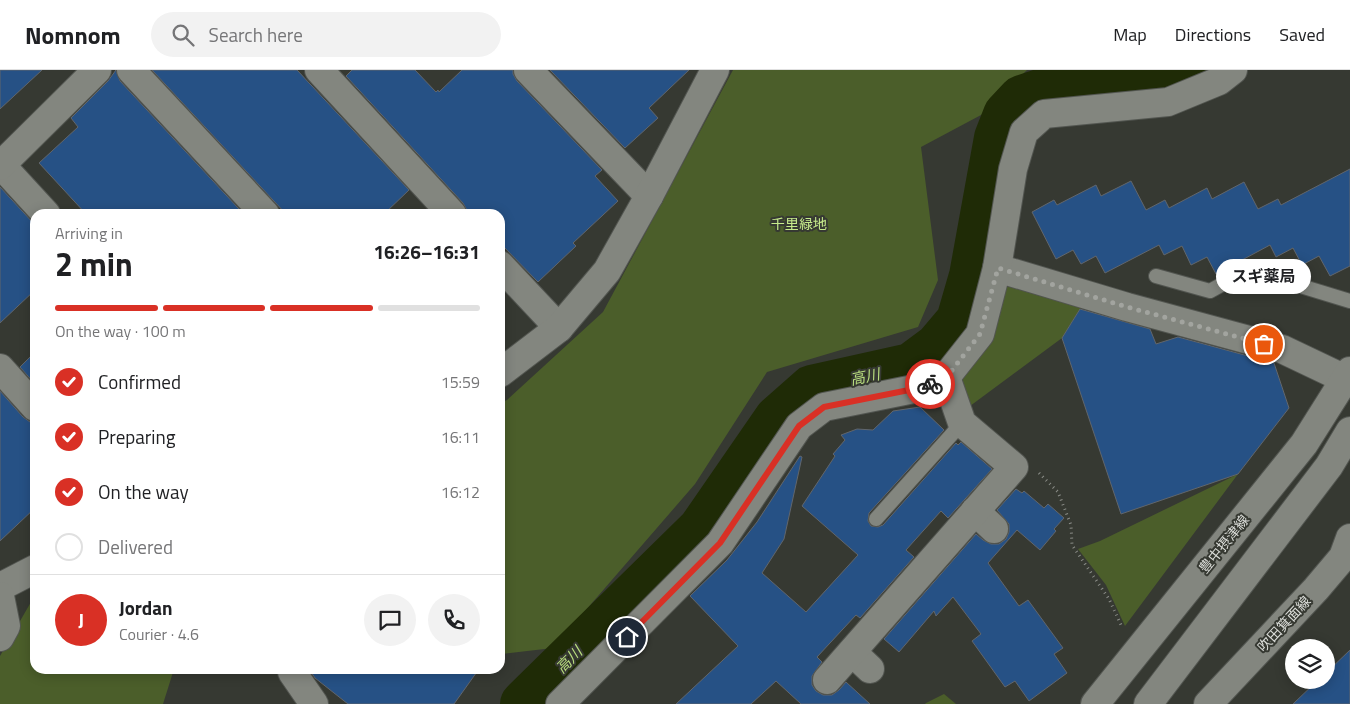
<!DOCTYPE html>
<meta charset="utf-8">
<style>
:root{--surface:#fff;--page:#f2f2f2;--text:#202124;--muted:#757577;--line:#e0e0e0;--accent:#d93025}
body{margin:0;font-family:"Titillium Web","Noto Sans JP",sans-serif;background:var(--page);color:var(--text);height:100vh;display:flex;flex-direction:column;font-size:19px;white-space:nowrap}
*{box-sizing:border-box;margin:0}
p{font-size:16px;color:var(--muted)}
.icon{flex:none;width:28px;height:28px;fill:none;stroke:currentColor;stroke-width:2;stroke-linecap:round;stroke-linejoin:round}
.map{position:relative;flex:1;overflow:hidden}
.sheet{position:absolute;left:30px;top:139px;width:475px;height:465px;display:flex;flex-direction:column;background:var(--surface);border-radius:15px;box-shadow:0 2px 12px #0003}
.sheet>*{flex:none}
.buttons{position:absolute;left:1285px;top:569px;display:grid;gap:10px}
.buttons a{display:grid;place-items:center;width:50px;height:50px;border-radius:50%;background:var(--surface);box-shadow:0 2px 12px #0003;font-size:25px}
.pin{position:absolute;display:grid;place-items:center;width:42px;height:42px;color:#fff;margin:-21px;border:2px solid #fff;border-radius:50%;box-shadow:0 1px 5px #0007}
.courier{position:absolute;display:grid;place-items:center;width:50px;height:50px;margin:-25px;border:4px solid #d93025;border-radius:50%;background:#fff;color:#222;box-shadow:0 1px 6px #0007}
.bubble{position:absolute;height:35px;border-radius:18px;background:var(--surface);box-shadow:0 2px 12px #0003;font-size:16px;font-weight:700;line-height:35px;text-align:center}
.summary em{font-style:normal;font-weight:700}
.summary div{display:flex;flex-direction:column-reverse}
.summary{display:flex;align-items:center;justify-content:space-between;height:85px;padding:0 25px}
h1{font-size:32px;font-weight:700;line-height:38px}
.bar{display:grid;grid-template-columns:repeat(4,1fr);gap:8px 5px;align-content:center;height:60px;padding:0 25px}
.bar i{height:6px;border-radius:4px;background:var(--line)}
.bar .on{background:var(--accent)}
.bar p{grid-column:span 4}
.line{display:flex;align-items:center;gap:12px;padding:0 25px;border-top:1px solid var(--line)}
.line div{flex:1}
.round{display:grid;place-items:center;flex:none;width:52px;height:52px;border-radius:26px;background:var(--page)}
ol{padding:0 25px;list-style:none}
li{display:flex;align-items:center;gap:15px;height:55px}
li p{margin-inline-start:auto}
li .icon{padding:5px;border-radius:50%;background:var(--accent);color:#fff;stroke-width:4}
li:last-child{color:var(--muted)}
li i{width:28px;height:28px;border:2px solid var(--line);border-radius:50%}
header{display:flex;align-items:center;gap:30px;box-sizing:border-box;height:70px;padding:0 25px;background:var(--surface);border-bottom:1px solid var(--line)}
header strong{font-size:24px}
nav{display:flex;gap:28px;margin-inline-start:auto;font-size:18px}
.search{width:350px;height:45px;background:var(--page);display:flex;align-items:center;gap:12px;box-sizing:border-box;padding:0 18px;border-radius:28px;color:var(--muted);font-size:19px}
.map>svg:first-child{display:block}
.green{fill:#4b5e2a}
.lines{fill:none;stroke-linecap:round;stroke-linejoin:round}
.river{stroke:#1f2b06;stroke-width:48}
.building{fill:#265185;stroke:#61666c}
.service-casing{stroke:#525550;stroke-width:16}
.minor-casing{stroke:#525550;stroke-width:30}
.secondary-casing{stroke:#525550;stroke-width:30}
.path{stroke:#8b8d88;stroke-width:3;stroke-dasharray:1 4;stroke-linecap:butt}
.service{stroke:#83867f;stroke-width:14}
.minor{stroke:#83867f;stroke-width:28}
.secondary{stroke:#83867f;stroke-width:28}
.done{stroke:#a2a49f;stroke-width:5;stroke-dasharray:0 9}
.route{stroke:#d93025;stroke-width:6}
.labels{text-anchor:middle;stroke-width:4;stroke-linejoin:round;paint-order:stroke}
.park-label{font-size:14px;fill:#c6eb8b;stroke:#363932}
.street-label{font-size:14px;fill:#dcdeda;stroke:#363932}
.water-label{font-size:15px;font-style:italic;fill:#b9de7e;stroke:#363932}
</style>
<header>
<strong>Nomnom</strong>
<div class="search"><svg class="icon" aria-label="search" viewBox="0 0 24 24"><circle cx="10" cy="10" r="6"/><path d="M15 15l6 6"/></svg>Search here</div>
<nav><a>Map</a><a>Directions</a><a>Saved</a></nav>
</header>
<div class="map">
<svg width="1350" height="634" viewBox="0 0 1350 634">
<rect width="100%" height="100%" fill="#363932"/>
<!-- green -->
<g class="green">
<polygon points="733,0 1027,0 981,45 921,77 938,210 918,257 767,302 695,414 553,578 502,584 500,583 500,333 507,330 603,242"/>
<polygon points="1014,212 1082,236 1062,268 966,339 960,312 1003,220"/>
<polygon points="1238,404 1125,556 1106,515 1078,479 1100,471"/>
<polygon points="35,525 35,599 174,599 163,634 0,634 0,586"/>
<polygon points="944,624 956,634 925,634 926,633"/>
</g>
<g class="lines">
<!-- river -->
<polyline class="river" points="524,634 702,459 778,349 812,319 911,297 938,277 960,251 973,206 998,68 1007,45 1022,29 1040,23 1171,5 1182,0"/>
</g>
<!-- building -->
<g class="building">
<polygon points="0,0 42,0 0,39"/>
<polygon points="116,0 120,11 239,139 234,144 86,144 39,93 78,57 71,48 108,11"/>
<polygon points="152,0 297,0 409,120 384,144 286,144"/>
<polygon points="352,0 415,0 436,22 438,20 439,22 462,0 513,0 513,4 517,11 602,100 595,106 618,131 573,173 576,176 538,212 500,173 500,144 469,144 463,133 346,6"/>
<polygon points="550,0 689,0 649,38 658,48 625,78"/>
<polygon points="1350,99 1350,196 1330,206 1319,186 1302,195 1293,178 1276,187 1270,175 1216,204 1207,187 1191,195 1182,176 1164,185 1159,175 1105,203 1096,186 1081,194 1073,180 1056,189 1032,142 1054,130 1057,135 1096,115 1101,126 1131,111 1146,140 1165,130 1169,138 1207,118 1212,129 1244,112 1258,139 1278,129 1281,135"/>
<polygon points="0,117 35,155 35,220 0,253"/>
<polygon points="1080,239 1150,259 1156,274 1178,267 1274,293 1289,338 1238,404 1121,444 1062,268"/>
<polygon points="35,282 35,314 20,297"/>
<polygon points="0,321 23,347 30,352 35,352 35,438 0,471"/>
<polygon points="920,337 944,360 869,443 868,451 871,456 878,457 883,455 956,373 958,375 961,372 992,399 948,448 941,441 906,480 914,487 860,548 856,545 817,587 822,592 812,606 812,615 816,621 823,625 832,625 839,620 846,612 870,634 801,634 776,611 751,634 676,634 738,576 690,526 727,490 757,452 800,386 802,387 784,469 762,503 806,542 858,485 802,436 835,386 833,384 845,370 841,365 857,359 873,360 893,341"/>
<polygon points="1016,419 1022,423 1024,421 1044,438 1048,434 1064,448 1054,459 1056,461 1040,480 1017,460 988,493 1019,536 1028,530 1063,578 1054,584 1067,603 1029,631 1015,611 1005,617 972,571 981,564 953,527 936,546 934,541 899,582 884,569 976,464 983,470 991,474 999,474 1006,469 1009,462 1009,454 997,440"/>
<polygon points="1350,580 1350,634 1293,634 1318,610 1326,610 1326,603"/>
<polygon points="309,599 479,599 454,634 348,634 315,608"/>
</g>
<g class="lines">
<defs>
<g id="service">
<polyline points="1156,206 1210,221 1248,200 1350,231"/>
<polyline points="876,449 962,353"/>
</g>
<g id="minor">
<polyline points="131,0 265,144"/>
<polyline points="319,0 452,144"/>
<polyline points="528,0 649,126"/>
<polyline points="1,95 46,144"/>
<polyline points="0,96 97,0"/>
<polyline points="500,195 559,258"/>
<polyline points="997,198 1127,237 1282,279 1345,309"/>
<polyline points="0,298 35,337"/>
<polyline points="500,303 559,258 607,201 649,126 715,0"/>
<polyline points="975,441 994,459"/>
<polyline points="0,517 35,499"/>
<polyline points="0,526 6,556 0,567"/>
<polyline points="852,582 870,599"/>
<polyline points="292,599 292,602 314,634"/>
<polyline points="827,610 1014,397 962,353 946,307"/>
<polyline points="560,634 720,473 799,356 824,337 919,318 946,307 980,264 997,198 1013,99 1024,62 1044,44 1168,32 1219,11 1233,0"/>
</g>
<g id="secondary">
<polyline points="1095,634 1304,374 1350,301"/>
<polyline points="1148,634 1329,396 1350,361"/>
<polyline points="1208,634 1316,519 1343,487 1350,468"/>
</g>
</defs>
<!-- service casing -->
<use href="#service" class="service-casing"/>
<!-- minor casing -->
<use href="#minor" class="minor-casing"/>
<!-- secondary casing -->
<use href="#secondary" class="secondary-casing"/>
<!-- path -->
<polyline class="path" points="1039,403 1058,422 1071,455 1072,475 1109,529 1122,557"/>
<!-- service -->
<use href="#service" class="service"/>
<!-- minor -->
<use href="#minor" class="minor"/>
<!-- secondary -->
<use href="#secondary" class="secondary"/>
</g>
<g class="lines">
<!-- done -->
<polyline class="done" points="930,314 946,308 980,264 998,198 1127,237 1264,274"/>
<!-- route -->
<polyline class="route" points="627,567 720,473 799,356 824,337 919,318 930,314"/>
</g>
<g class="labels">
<!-- park labels -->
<g class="park-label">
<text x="799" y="159">千里緑地</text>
</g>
<!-- street labels -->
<g class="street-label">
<text transform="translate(1224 474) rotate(-51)" y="5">豊中摂津線</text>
<text transform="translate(1284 554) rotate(-47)" y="5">吹田箕面線</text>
</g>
<!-- water labels -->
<g class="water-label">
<text transform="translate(865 307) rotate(-12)" y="5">高川</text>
<text transform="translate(569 590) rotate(-45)" y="5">高川</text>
</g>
</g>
</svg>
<div class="buttons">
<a><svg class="icon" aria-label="layers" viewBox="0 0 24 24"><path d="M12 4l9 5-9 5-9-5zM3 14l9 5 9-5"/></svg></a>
</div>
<div class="pin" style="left:1264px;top:274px;background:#ea580c"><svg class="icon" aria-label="bag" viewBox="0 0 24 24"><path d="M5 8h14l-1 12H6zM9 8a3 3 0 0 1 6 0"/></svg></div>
<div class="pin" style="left:627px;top:567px;background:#1f2937"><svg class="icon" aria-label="home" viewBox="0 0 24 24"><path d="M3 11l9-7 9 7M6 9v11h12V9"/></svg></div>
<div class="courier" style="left:930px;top:314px"><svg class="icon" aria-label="bike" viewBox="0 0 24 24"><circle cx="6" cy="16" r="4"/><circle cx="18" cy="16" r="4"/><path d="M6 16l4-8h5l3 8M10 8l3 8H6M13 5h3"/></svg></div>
<div class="bubble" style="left:1216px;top:189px;width:95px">スギ薬局</div>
<section class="sheet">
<div class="summary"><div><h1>2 min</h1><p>Arriving in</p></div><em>16:26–16:31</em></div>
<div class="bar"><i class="on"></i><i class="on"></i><i class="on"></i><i></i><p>On the way · 100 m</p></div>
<ol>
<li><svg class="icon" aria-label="check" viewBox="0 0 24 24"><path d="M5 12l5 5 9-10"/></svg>Confirmed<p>15:59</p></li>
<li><svg class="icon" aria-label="check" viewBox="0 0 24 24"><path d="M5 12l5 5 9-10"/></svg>Preparing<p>16:11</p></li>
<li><svg class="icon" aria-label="check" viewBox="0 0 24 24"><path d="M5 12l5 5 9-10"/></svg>On the way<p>16:12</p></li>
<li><i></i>Delivered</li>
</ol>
<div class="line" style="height:90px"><b class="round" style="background:var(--accent);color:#fff">J</b><div><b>Jordan</b><p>Courier · 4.6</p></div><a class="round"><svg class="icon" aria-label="chat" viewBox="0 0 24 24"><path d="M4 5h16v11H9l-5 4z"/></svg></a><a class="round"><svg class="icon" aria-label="phone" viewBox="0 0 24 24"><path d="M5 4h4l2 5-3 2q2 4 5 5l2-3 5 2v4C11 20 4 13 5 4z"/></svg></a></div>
</section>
</div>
